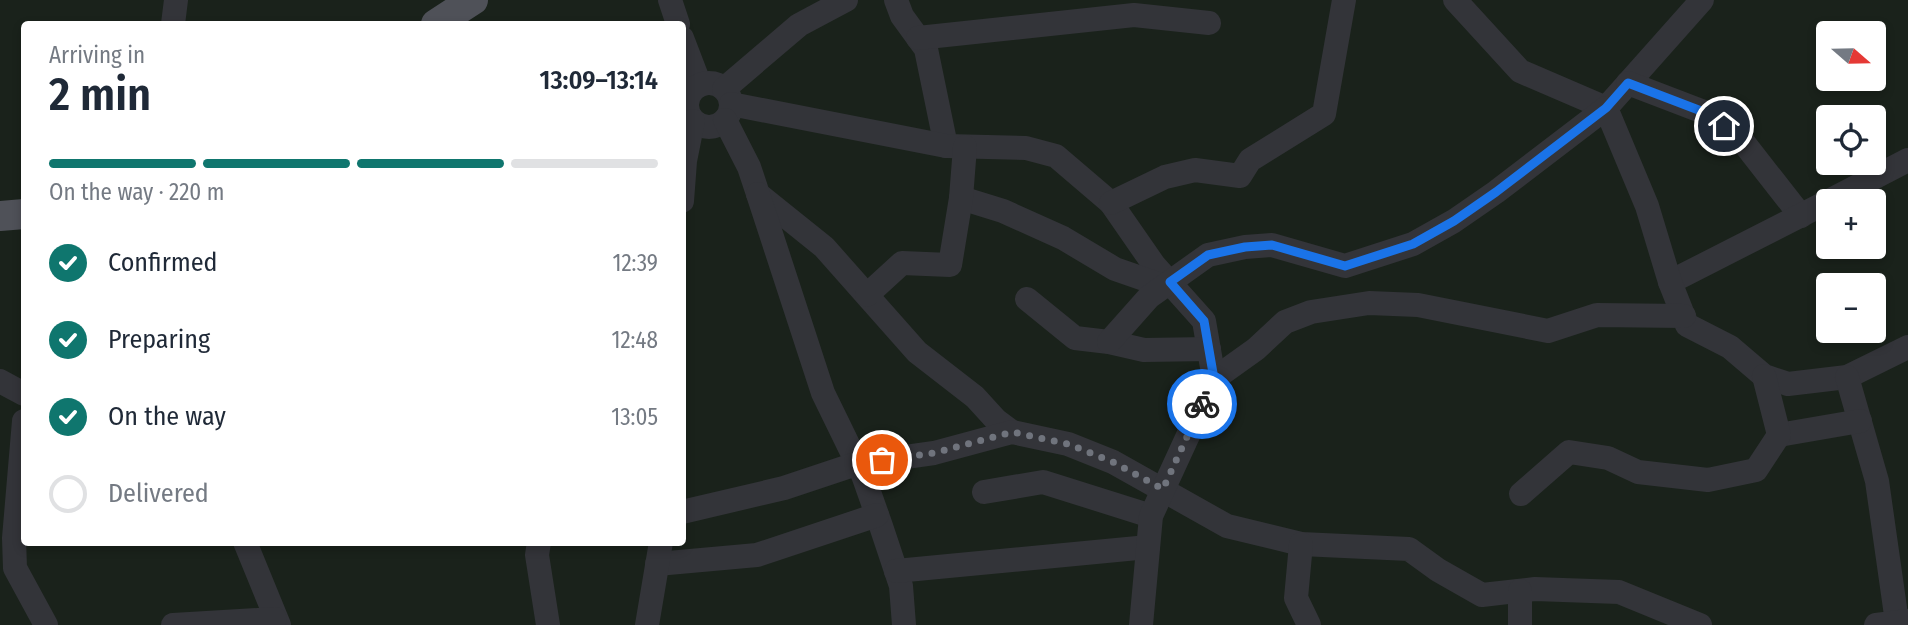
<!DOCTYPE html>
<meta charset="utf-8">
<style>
:root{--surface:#fff;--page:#f6f6f7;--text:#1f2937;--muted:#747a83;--line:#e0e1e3;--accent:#0f766e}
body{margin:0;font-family:"Fira Sans Condensed",sans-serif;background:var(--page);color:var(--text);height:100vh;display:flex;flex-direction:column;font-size:26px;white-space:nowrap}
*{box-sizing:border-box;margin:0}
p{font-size:23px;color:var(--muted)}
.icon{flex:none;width:38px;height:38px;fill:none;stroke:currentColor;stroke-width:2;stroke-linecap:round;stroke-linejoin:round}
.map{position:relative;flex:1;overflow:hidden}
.details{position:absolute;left:21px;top:21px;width:665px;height:525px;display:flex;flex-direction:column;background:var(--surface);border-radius:7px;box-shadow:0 4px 10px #0003}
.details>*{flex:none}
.needle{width:46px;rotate:110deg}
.buttons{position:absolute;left:1816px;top:21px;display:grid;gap:14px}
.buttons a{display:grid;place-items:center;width:70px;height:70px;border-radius:7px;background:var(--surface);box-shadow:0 4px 10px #0003;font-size:35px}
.pin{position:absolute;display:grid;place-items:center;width:60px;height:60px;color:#fff;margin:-30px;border:4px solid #fff;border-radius:50%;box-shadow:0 2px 7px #0007}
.courier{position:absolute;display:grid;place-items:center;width:70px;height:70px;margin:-35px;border:5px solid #1a73e8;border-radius:50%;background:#fff;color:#222;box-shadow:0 2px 9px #0007}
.summary em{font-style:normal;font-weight:600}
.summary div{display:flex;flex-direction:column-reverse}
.summary{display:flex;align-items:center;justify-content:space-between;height:119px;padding:0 28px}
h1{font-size:46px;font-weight:600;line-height:52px}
.bar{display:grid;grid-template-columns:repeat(4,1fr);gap:10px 7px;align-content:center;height:84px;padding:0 28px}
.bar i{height:9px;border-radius:5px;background:var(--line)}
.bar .on{background:var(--accent)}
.bar p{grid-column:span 4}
ol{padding:0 28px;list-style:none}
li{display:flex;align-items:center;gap:21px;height:77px}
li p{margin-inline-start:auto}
li .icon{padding:7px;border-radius:50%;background:var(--accent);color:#fff;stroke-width:4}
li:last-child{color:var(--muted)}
li i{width:38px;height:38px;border:4px solid var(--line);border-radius:50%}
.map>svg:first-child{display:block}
.green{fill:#1a221b;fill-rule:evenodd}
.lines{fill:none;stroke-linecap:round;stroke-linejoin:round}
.minor{stroke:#333439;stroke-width:24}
.major{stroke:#4f5158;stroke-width:30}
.done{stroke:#70747d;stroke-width:7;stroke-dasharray:0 12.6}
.route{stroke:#1a73e8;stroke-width:9}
</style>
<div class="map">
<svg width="1908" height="625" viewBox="0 0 1908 625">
<rect width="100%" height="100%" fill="#121214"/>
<!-- green -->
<path class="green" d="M0,0H1908V625H0ZM24,24H682V542H24ZM1829,33H1874V79H1829ZM1829,117H1874V163H1829ZM1829,201H1874V247H1829ZM1829,285H1874V331H1829Z"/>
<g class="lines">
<!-- minor -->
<g class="minor">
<polyline points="670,0 678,24"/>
<polyline points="896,0 902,16 926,49 946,146"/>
<polyline points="1455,0 1520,71 1606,108 1702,0"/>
<polyline points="173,24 176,0"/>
<polyline points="682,38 700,85"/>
<polyline points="918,38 1134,15 1209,23"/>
<polyline points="1628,83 1709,114 1740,138 1801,216"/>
<circle cx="709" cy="105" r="22"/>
<polyline points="724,89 799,25 846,0"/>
<polyline points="731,104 946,146 1026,148 1056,156 1111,203 1154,265 1204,321 1214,379"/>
<polyline points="725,120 749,167 758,194 824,247 917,352 975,397 996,420 1012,432"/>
<polyline points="758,194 823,393 863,475 881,526 901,586 904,625"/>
<polyline points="961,198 1003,211 1063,238 1115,269 1164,286"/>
<polyline points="682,201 685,161 693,121"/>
<polyline points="1829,201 1908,160"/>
<polyline points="1111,203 1165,177 1195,170 1240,176 1250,160 1324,114 1344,0"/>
<polyline points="1670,282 1829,201"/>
<polyline points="867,295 902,263 950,265 961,198 965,147"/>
<polyline points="1027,299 1075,338 1109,342 1144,350 1209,349"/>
<polyline points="1109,342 1149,297 1208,255 1245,247 1272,245 1345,266 1413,244 1454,221 1496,192 1606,108 1647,206 1670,282 1687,325 1730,347 1764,376 1788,384 1847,377 1908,347"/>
<polyline points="1847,377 1877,481 1897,622"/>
<polyline points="0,381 24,394"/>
<polyline points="24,421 14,538 15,568 46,625"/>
<polyline points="1779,435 1860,421"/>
<polyline points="984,492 1043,482 1151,516"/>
<polyline points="1521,494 1569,452 1608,458 1638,472 1708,480 1756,470 1779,435 1764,376"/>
<polyline points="682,512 784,488 856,464 934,453 1012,432 1068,444 1113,462 1227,526 1301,544 1409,549 1438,570 1482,595 1535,589 1619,592 1700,625"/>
<polyline points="245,542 279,625"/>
<polyline points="539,542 537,555 548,625"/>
<polyline points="1301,544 1296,598 1309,625"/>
<polyline points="657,564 757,555 877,515"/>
<polyline points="896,571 1148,547"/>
<polyline points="173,625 275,619"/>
<polyline points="647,625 661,542"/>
<polyline points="1141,625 1151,516 1214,379 1256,349 1285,322 1311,312 1369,303 1418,305 1548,331 1597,315 1684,316"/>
<polyline points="1520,625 1520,591"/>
<polyline points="1876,625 1908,621"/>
</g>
<!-- major -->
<g class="major">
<polyline points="436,24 473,0"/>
<polyline points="0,216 24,214"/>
</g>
</g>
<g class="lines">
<!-- done -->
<polyline class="done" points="882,460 934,453 1012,432 1068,444 1113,462 1163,489 1202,404"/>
<!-- route -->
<polyline class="route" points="1202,404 1214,379 1204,321 1170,282 1208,255 1245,247 1272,245 1345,266 1413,244 1454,221 1496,192 1606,108 1628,83 1709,114 1724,126"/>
</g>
</svg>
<div class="buttons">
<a><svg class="needle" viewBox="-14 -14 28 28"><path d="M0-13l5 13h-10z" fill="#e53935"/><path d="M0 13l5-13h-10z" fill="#747a83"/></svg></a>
<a><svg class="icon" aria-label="locate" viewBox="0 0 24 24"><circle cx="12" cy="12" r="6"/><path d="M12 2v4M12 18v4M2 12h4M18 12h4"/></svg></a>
<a>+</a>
<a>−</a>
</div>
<div class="pin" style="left:882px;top:460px;background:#ea580c"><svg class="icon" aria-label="bag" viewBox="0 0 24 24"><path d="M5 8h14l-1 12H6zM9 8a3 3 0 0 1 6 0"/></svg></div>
<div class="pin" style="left:1724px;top:126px;background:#1f2937"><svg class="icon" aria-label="home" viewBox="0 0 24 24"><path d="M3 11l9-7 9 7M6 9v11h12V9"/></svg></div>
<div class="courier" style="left:1202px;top:404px"><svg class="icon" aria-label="bike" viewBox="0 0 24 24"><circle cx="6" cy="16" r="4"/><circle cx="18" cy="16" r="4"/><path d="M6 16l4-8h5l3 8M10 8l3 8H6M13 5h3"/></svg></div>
<section class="details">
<div class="summary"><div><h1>2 min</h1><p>Arriving in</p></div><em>13:09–13:14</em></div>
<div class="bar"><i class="on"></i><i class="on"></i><i class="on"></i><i></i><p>On the way · 220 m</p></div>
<ol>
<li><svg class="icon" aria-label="check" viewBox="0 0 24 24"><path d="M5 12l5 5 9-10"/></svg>Confirmed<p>12:39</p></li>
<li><svg class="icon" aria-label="check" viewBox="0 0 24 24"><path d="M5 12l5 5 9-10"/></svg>Preparing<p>12:48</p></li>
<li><svg class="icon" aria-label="check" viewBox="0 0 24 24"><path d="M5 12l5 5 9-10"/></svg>On the way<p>13:05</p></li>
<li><i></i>Delivered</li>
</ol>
</section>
</div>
